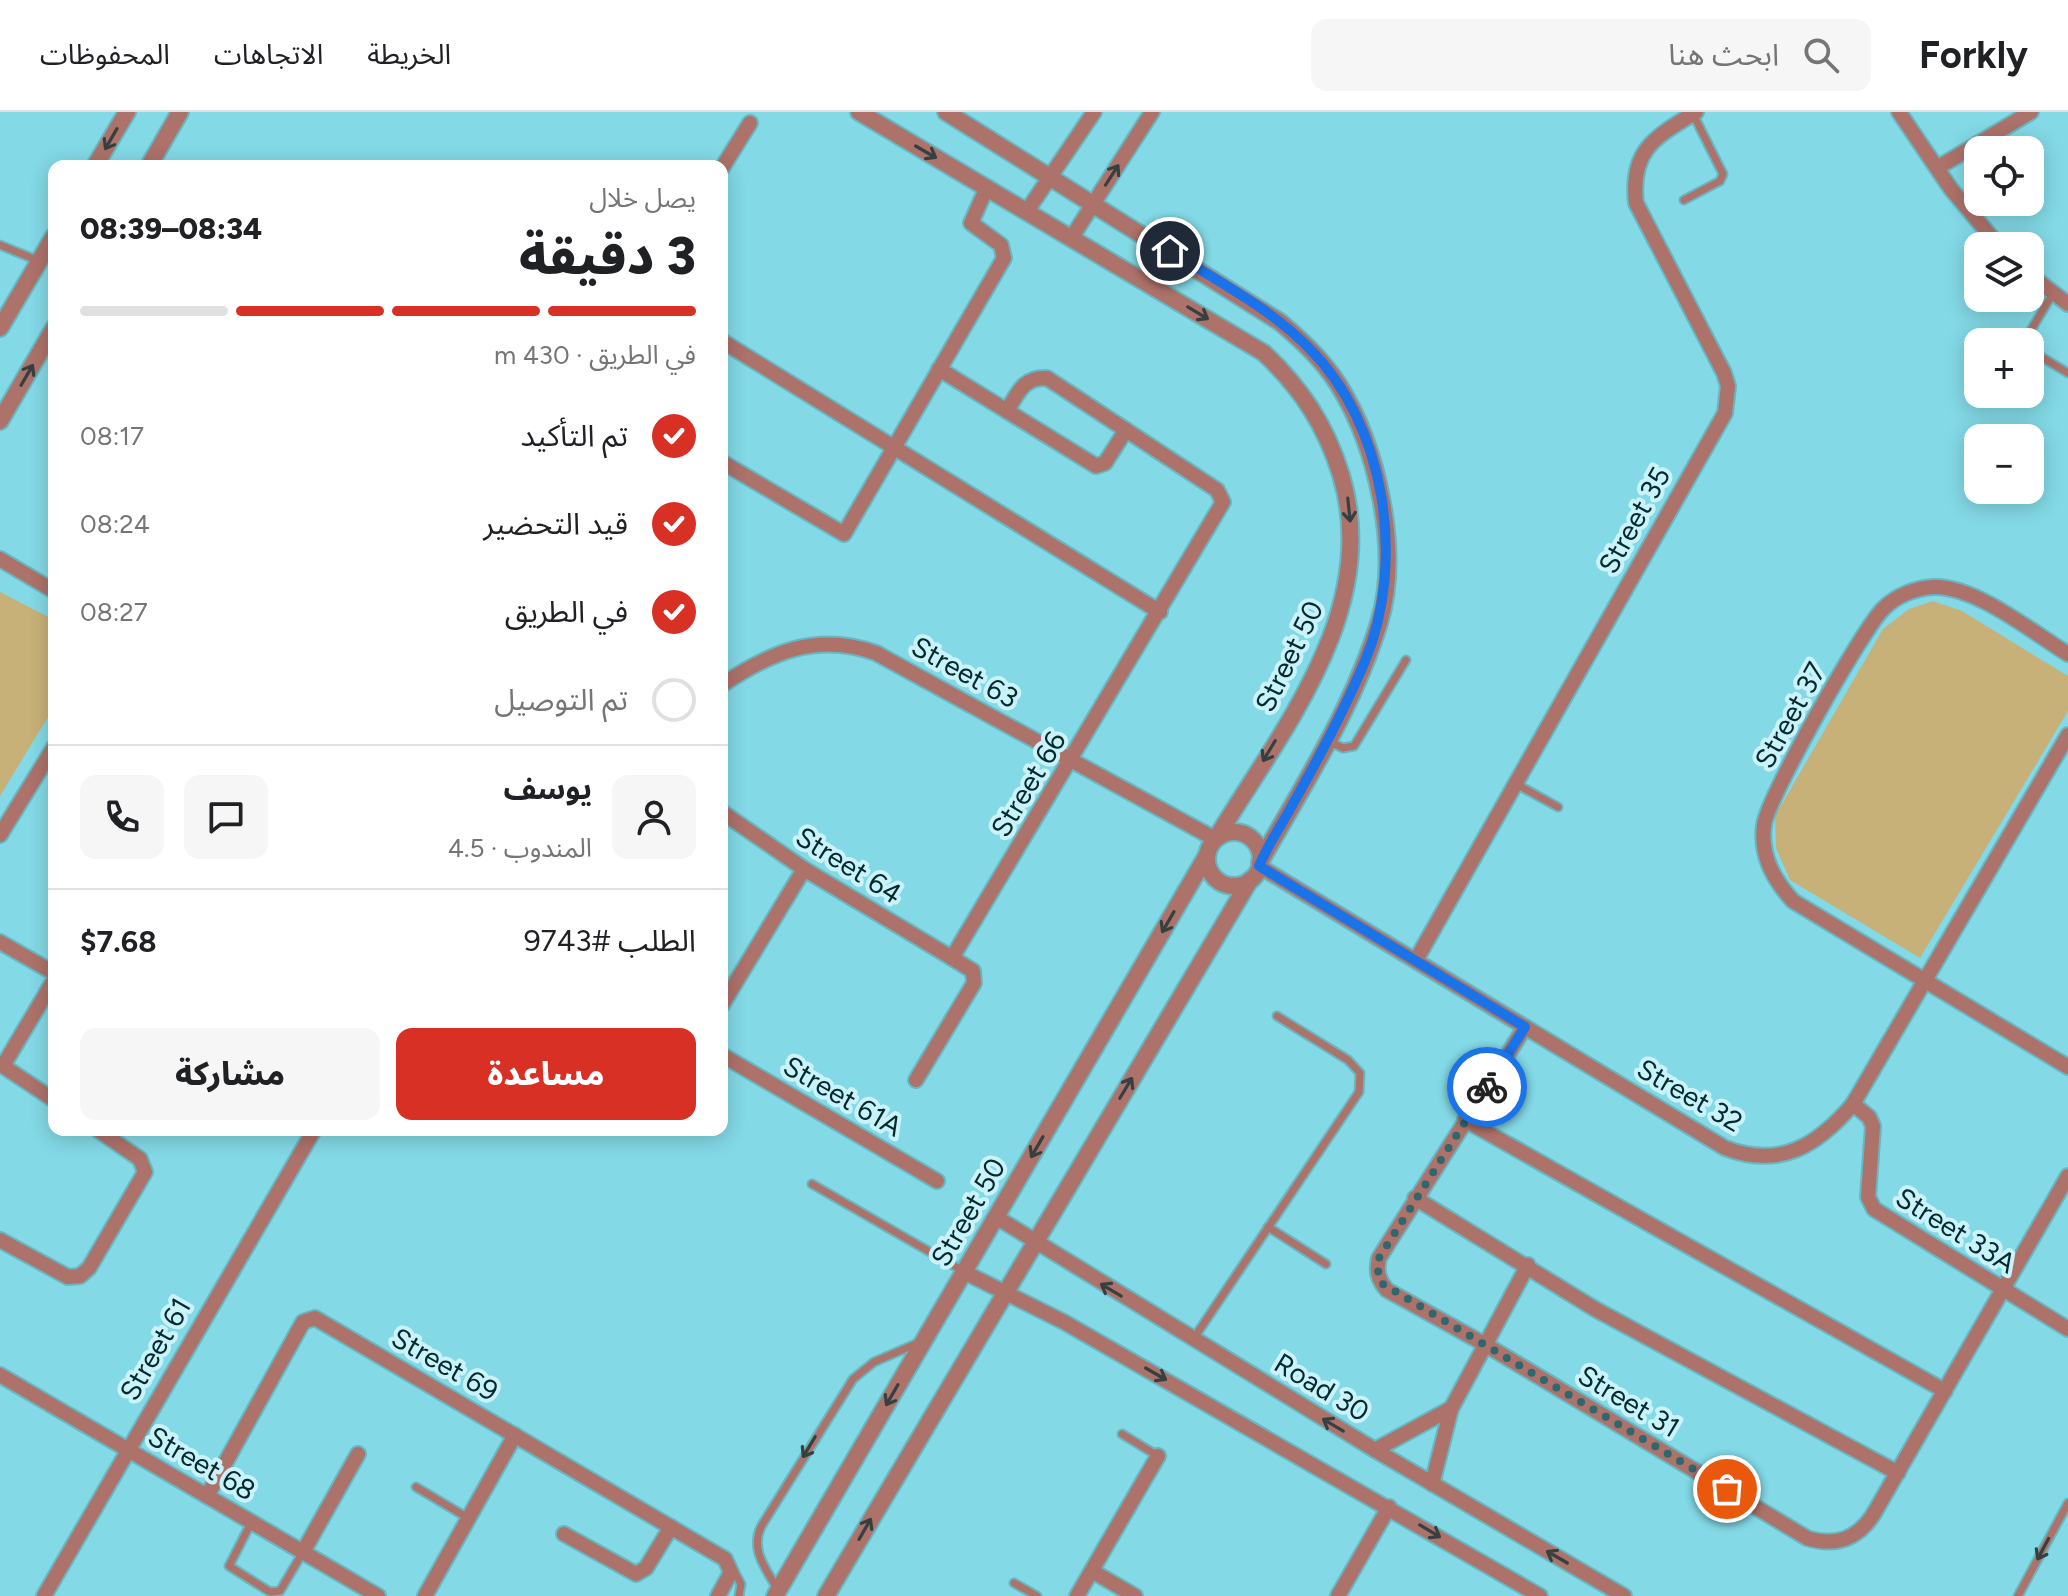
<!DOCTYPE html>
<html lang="ar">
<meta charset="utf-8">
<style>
:root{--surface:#fff;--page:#f6f6f6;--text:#202124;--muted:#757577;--line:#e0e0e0;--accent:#d93025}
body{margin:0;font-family:Figtree,"Noto Sans Arabic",sans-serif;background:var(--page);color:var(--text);direction:rtl;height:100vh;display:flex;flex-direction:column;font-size:30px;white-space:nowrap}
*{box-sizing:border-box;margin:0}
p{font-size:26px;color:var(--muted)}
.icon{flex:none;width:44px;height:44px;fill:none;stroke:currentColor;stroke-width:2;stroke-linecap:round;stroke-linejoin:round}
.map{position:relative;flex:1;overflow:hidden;direction:ltr}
.details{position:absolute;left:48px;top:48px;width:680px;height:976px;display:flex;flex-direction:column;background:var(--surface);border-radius:16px;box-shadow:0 4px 20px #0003;direction:rtl}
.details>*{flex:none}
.controls{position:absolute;left:1964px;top:24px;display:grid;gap:16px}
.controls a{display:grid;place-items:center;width:80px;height:80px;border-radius:16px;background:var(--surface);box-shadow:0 4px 20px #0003;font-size:40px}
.pin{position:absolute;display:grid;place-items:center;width:68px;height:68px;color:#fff;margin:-34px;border:4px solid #fff;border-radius:50%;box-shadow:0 2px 8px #0007}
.courier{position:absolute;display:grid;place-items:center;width:80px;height:80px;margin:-40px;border:6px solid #1a73e8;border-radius:50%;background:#fff;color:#222;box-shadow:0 2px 10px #0007}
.headline em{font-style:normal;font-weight:800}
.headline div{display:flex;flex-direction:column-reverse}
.headline{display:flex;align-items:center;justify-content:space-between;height:136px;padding:0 32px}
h1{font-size:52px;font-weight:800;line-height:60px}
.bar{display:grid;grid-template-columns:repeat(4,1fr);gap:12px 8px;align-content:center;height:96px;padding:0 32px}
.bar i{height:10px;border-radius:6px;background:var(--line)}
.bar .selected{background:var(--accent)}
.bar p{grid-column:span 4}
.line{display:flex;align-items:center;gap:20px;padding:0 32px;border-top:2px solid var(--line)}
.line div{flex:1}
.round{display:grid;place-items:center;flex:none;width:84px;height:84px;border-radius:16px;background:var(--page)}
ol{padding:0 32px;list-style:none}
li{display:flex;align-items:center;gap:24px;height:88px}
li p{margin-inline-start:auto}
li .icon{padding:8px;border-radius:50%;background:var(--accent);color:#fff;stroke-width:4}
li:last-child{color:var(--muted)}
li i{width:44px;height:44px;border:4px solid var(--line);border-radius:50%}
.action{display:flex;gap:16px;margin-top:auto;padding:16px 32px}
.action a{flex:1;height:92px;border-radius:16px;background:var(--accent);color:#fff;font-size:32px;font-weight:800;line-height:92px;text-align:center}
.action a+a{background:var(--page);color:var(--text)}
header{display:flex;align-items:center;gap:48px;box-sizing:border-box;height:112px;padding:0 40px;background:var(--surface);border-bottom:2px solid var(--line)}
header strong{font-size:38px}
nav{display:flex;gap:44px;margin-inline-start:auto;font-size:28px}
.search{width:560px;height:72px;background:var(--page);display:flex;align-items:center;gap:20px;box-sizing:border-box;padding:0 28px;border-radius:16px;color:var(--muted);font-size:30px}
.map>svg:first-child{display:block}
.green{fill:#c8b178}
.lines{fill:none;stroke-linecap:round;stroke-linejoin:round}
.service-casing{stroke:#69b6c1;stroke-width:11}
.minor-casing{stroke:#69b6c1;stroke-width:18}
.tertiary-casing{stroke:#69b6c1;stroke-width:20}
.service{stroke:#ad726a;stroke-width:7}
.minor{stroke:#ad726a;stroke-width:14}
.tertiary{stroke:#ad726a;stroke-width:16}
.oneway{stroke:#364041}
.done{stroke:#30676f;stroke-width:8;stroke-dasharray:0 14.4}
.route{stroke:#1a73e8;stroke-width:10}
.labels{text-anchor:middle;stroke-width:8;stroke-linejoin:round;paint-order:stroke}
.street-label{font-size:28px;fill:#032a2f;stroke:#caf2f9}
</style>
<header>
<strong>Forkly</strong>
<div class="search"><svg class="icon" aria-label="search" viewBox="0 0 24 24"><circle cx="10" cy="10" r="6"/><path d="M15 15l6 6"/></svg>ابحث هنا</div>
<nav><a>الخريطة</a><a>الاتجاهات</a><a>المحفوظات</a></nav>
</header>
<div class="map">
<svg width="2068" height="1484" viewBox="0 0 2068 1484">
<rect width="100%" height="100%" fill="#83d9e6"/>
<!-- green -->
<g class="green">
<polygon points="0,480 54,508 54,595 0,684"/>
<polygon points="1933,489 1962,499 2068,564 2068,599 1920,846 1790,768 1776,736 1775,704 1883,517 1909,497"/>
</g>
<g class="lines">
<defs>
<g id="service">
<polyline points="1684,88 1720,69 1723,62 1693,2"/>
<polyline points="0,133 39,149"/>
<polyline points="2024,230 2053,181"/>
<polyline points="2030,238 2068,261"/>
<polyline points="1330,630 1343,636 1354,634 1406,548"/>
<polyline points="1516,672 1558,695"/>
<polyline points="812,1072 963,1159"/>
<polyline points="1268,1115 1326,1152"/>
<polyline points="1194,1226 1359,980 1360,961 1348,948 1277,904"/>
<polyline points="1122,1322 1158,1344"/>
<polyline points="416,1375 468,1406"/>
<polyline points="251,1411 229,1454 270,1480 280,1479 303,1440"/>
<polyline points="733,1457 741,1472 739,1484"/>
<polyline points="1014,1471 1037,1484"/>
<path d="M778,1478C766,1457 749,1437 762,1413L853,1267L874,1250L918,1231"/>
<polyline points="2018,1484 2068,1391"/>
</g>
<g id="minor">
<polyline points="1899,0 1951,77 1999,134"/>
<polyline points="722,56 750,11"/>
<polyline points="1937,56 2031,0"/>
<polyline points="1027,99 1094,0"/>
<polyline points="1072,125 1152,0"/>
<polyline points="2030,163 2068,192"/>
<polyline points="722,229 1160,500"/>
<polyline points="939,257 1096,354 1105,351 1126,318"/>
<polyline points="722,350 844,422 1004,146 1001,133 971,111 987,75"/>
<polyline points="0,447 54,479"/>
<path d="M2068,542C2032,520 1976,474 1934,475C1916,476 1897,483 1884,496C1864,514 1767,687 1764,713C1760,743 1773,767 1793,789L2068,955"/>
<path d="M722,573C771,540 817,520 876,541L1215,727"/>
<polyline points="722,700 804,757 952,846"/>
<polyline points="0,723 54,635"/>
<path d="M1259,754L1725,1036C1780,1057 1817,1034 1853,992L2068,623"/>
<polyline points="0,830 54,861"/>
<path d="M1416,848L1725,301L1728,274L1724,261L1636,91C1630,38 1655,25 1696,0"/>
<polyline points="54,868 3,954 54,988"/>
<polyline points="722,893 804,757"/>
<path d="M1525,915L1379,1146C1376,1159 1378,1168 1387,1178L1486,1233L1807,1426C1836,1435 1857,1427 1873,1403L2068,1064"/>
<polyline points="722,943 937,1069"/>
<path d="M916,968L974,871L973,859L952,846L1223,390L1217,378L1047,266C1023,265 1018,281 1007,299"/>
<polyline points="1853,992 1869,1005 1873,1014 1868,1085 1874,1097 2068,1217"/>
<polyline points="1465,1008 1945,1279"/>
<polyline points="1415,1086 1595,1197 1898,1361"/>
<polyline points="996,1105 1375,1338 1624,1484"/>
<polyline points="0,1128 68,1165 80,1164 89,1156 145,1060 140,1047 98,1018"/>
<polyline points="964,1160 1064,1210 1540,1484"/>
<polyline points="0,1263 378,1484"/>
<polyline points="1375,1338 1450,1297"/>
<polyline points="1432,1372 1451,1297 1528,1153"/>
<polyline points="207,1384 303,1210 315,1206 725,1447 731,1460 718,1484"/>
<polyline points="564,1422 636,1462 646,1456 671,1415"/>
<polyline points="303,1440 358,1342"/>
<polyline points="1092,1459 1135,1484"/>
<polyline points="44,1484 314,1018"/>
<polyline points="425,1484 515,1323"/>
<polyline points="1077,1484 1158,1344"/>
<polyline points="1338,1484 1389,1395"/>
</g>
<g id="tertiary">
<path d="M859,0L1264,241C1302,277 1326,314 1341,363C1382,497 1282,617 1217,725"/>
<path d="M946,0L1280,210C1301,228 1322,247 1338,272C1377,334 1401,439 1379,511C1353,596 1303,674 1260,750"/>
<polyline points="95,54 127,0"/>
<polyline points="149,54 180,0"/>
<polyline points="0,216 54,124"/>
<polyline points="0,309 54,216"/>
<circle cx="1234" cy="747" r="27"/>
<polyline points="775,1484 1207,743"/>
<polyline points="826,1484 1250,768"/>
</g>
</defs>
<!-- service casing -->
<use href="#service" class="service-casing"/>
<!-- minor casing -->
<use href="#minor" class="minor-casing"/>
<!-- tertiary casing -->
<use href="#tertiary" class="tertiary-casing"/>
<!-- service -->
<use href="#service" class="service"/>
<!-- minor -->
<use href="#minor" class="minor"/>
<!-- tertiary -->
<use href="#tertiary" class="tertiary"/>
</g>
<!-- one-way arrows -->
<defs><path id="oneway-shaft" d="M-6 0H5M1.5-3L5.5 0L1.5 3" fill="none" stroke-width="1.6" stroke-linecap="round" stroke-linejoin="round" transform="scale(2)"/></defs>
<g class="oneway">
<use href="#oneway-shaft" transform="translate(111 27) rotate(120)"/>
<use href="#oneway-shaft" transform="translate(926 40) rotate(30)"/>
<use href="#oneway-shaft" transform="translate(1112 63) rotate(-57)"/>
<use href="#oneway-shaft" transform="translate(1198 201) rotate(31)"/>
<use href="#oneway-shaft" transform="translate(27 263) rotate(-60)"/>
<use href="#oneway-shaft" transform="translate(1349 398) rotate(84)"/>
<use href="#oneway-shaft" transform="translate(1269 639) rotate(121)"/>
<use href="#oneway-shaft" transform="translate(1168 810) rotate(120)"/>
<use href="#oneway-shaft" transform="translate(1126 976) rotate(-59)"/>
<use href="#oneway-shaft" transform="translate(1037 1035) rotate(120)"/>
<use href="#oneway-shaft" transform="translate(1111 1178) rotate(-149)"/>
<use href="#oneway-shaft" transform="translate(1156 1262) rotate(30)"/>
<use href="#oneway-shaft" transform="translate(892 1283) rotate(120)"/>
<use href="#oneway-shaft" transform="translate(1333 1313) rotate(-149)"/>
<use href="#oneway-shaft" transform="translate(809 1335) rotate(121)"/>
<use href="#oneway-shaft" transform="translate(865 1417) rotate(-60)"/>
<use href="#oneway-shaft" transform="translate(1430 1419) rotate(31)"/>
<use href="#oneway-shaft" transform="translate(2043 1437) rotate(118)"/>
<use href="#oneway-shaft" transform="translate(1557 1445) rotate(-150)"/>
</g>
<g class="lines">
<!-- done -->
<polyline class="done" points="1487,975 1379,1146 1377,1155 1381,1171 1727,1377"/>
<!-- route -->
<path class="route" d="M1170,139C1217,169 1270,196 1309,236C1386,313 1406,450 1365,549C1345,597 1320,644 1294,690C1283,711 1268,732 1259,754L1525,915L1487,975"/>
</g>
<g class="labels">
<!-- street labels -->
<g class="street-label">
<text transform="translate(1634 408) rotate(-61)" y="10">Street 35</text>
<text transform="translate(1289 544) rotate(-64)" y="10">Street 50</text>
<text transform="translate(965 560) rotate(29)" y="10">Street 63</text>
<text transform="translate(1790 603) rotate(-61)" y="10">Street 37</text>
<text transform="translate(1028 672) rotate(-59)" y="10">Street 66</text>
<text transform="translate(849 753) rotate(32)" y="10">Street 64</text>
<text transform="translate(1690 983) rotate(30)" y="10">Street 32</text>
<text transform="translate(843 984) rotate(30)" y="10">Street 61A</text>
<text transform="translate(968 1100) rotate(-60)" y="10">Street 50</text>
<text transform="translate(1956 1118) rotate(32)" y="10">Street 33A</text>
<text transform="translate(155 1237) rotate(-60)" y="10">Street 61</text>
<text transform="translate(445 1252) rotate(30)" y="10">Street 69</text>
<text transform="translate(1322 1275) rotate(31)" y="10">Road 30</text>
<text transform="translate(1629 1289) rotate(31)" y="10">Street 31</text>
<text transform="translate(202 1351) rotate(30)" y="10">Street 68</text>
</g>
</g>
</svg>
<div class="controls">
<a><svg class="icon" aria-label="locate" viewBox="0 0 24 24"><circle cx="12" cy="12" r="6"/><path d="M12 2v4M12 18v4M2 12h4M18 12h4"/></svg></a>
<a><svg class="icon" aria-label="layers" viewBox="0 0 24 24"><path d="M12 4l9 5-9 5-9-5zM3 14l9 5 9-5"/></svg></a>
<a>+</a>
<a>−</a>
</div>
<div class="pin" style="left:1727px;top:1377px;background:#ea580c"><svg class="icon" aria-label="bag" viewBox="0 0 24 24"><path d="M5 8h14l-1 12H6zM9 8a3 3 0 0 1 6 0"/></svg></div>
<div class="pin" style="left:1170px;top:139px;background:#1f2937"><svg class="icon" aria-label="home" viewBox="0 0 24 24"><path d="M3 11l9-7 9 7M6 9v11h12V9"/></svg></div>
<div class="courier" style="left:1487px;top:975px"><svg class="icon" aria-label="bike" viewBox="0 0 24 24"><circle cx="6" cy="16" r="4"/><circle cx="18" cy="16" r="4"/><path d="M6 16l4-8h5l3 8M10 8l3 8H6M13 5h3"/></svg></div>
<section class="details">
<div class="headline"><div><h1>3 دقيقة</h1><p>يصل خلال</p></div><em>08:34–08:39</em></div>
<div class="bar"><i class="selected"></i><i class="selected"></i><i class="selected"></i><i></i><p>في الطريق · 430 m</p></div>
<ol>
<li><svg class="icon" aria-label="check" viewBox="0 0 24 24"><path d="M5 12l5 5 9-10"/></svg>تم التأكيد<p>08:17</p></li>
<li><svg class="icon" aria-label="check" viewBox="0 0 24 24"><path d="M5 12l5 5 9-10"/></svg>قيد التحضير<p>08:24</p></li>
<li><svg class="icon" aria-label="check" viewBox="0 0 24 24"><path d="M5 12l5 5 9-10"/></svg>في الطريق<p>08:27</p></li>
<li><i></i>تم التوصيل</li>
</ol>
<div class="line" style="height:144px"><a class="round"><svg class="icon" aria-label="person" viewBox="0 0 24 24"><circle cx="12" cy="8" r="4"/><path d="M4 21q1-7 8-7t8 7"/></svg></a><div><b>يوسف</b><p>المندوب · 4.5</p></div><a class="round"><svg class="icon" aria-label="chat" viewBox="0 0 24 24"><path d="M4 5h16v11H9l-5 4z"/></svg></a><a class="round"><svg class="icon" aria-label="phone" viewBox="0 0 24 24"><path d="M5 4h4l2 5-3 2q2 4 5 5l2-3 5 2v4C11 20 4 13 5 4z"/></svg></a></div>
<div class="line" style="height:104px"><div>الطلب #9743</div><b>$7.68</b></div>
<div class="action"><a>مساعدة</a><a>مشاركة</a></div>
</section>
</div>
